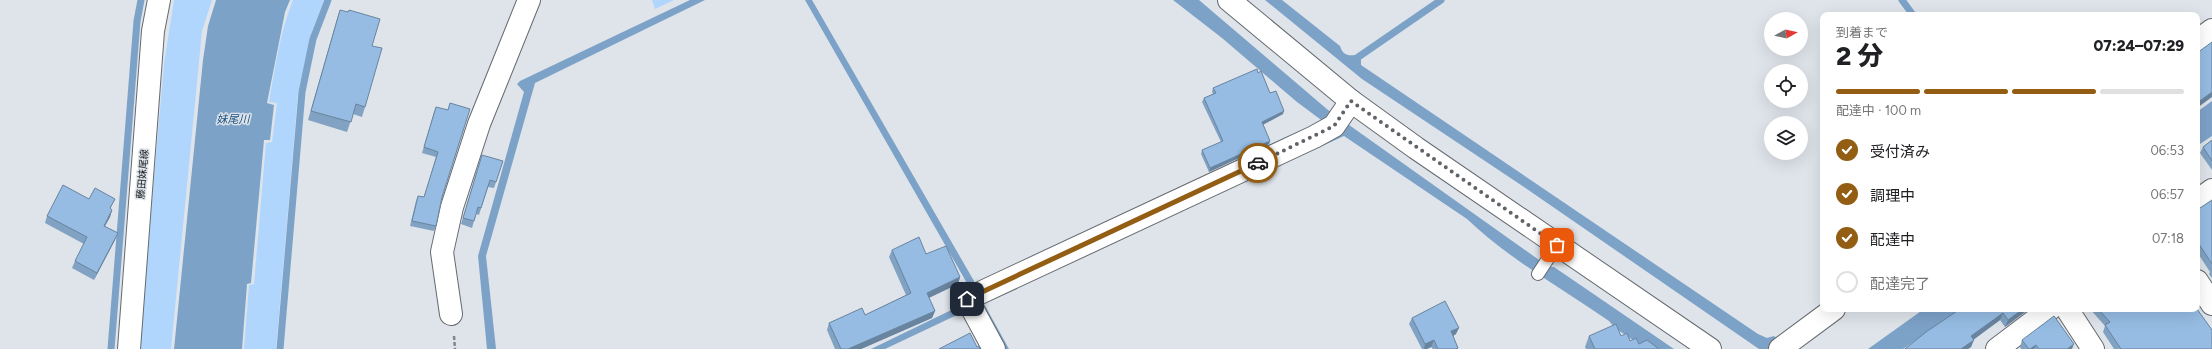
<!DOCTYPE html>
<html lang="ja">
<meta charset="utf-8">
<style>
:root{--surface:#fff;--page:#f2f2f2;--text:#202124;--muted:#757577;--line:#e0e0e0;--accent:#935e13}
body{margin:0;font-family:Figtree,"Noto Sans JP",sans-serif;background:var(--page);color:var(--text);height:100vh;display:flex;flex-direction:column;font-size:15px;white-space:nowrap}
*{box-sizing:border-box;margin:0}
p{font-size:13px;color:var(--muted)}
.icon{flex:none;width:22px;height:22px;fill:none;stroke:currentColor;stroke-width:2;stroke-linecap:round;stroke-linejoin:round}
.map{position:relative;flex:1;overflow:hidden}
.drawer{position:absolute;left:1820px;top:12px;width:380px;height:300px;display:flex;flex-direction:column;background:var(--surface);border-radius:8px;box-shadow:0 4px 16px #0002}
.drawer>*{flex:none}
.needle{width:26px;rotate:82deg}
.fabs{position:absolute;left:1764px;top:12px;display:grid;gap:8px}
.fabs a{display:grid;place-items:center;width:44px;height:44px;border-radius:50%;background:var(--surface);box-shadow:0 4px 16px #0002;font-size:20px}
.pin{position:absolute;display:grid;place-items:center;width:34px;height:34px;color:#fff;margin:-17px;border-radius:8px;box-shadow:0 2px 6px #0006}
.courier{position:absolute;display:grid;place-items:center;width:40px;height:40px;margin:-20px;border:3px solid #935e13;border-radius:50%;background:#fff;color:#222;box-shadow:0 1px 5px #0007}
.summary em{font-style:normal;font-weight:800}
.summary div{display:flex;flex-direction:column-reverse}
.summary{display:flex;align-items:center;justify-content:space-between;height:68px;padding:0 16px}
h1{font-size:26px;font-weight:800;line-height:30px}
.bar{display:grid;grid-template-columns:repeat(4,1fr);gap:6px 4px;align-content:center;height:48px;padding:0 16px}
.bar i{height:5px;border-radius:3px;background:var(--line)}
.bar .on{background:var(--accent)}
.bar p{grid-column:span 4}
ol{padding:0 16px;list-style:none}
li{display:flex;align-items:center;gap:12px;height:44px}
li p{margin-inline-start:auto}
li .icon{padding:4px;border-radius:50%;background:var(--accent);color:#fff;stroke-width:4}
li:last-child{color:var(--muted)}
li i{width:22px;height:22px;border:2px solid var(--line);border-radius:50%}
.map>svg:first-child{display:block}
.green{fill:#b0d6fd}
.water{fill:#7da2c8}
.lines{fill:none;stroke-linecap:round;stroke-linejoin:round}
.stream{stroke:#7da2c8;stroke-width:7}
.lane-casing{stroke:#656a6f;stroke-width:14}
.street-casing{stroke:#656a6f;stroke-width:24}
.secondary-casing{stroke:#656a6f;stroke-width:24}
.path{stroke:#81858a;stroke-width:2.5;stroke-dasharray:4 2;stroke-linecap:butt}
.lane{stroke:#fff;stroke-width:12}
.street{stroke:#fff;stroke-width:22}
.secondary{stroke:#fff;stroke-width:22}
.wall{fill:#81a2c3}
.shaded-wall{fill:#69849f}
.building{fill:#96bce3;stroke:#69849f}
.done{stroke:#606367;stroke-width:4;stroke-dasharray:0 7.2}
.route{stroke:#935e13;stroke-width:5}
.labels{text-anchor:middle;stroke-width:3;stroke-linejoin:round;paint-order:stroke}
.street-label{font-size:10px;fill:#1c1e20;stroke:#dee4ea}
.water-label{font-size:11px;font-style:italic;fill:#195081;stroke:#dee4ea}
</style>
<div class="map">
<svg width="2212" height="349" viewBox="0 0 2212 349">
<rect width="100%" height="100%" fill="#dee4ea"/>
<!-- green -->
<g class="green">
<polygon points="174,0 212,0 202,31 171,349 139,349 164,64"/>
<path d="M293,0H324L312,31L298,93L276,349H244L249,285L254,284L266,143L272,142L277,103L269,102C275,68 280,32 293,0Z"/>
<polygon points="652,0 674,0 655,9"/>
</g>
<!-- water -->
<g class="water">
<polygon points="216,0 290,0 285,12 267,103 274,105 270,140 264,140 251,283 247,284 242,349 174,349 203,60 208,26"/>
<polygon points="690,0 705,0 535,83 486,256 496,349 487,349 478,256 524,92 517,84 520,81"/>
<path d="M805,0H812L974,281L973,292L1336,131L1297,102L1222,38L1173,0H1199L1328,110L1549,267H1554L1674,349H1646L1615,328L1609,321C1561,288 1509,259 1467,219L1344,136L983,302L1009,349H1000L976,306L885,349H871L970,301L968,285Z"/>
<path d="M1265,0H1282L1340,46C1343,55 1347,56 1356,55L1361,60V65L1758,334L1767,338L1774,336L1789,349H1759L1524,187L1362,79Z"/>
<polygon points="2212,101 2212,136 2197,146 2197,112"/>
<polygon points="1924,309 1962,309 1903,349 1868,349"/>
</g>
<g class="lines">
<!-- stream -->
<g class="stream">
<polyline points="1902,0 1913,15"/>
<polyline points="1351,62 1441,0"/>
<polyline points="111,349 137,21 141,0"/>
<polyline points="280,349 302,92 313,39 328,0"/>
</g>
<defs>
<polyline id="lane" points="1538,274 1557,245"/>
<g id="street">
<polyline points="2197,41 2212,30"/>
<polyline points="2197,201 2212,190"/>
<polyline points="2197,281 2212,304"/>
<polyline points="2067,309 2093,349"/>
<polyline points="451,314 442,252 452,207 479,124 529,0"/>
<polyline points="994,349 967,299 1314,137 1334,126 1351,101"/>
<polyline points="1780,349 1834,309"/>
<polyline points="1997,349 2050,309"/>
</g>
<g id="secondary">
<polyline points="1229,0 1351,101 1416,148 1710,349"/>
<polyline points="129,349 153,31 159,0"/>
</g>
</defs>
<!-- lane casing -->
<use href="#lane" class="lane-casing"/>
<!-- street casing -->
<use href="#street" class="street-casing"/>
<!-- secondary casing -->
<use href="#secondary" class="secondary-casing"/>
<!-- path -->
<polyline class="path" points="454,336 455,349"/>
<!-- lane -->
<use href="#lane" class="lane"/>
<!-- street -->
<use href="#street" class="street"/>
<!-- secondary -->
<use href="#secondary" class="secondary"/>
</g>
<!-- wall -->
<g class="wall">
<polygon points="340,10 372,46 365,107 362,117 353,114 347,132 308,120 337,19"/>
<polygon points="1258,73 1283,114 1263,125 1270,141 1269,144 1209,172 1201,154 1202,150 1221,142 1202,102 1204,98 1213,94 1212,92 1213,88"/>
<polygon points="450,103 442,197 436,226 434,231 410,226 416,201 418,196 424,197 436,157 422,153 434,112 436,107 448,110"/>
<polygon points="2212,140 2212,170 2200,153 2203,147"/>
<polygon points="482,155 496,182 494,188 488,187 479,215 476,214 472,228 461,224"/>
<polygon points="115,199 110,209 112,210 110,217 105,226 115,240 94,280 72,268 75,261 84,244 45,223 47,216"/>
<polygon points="2212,200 2212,278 2209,274 2210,272 2197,252 2197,210"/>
<polygon points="892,250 926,254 960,277 958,284 929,298 935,311 932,318 861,349 835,349 827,330 829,323 865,315 906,295 889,257"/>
<polygon points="1960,309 2029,309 2005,327 2000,320 1973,340 1971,347 1968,349 1904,349"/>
<polygon points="2090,309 2197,309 2212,349 2114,349 2103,332 2105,326"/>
<polygon points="1412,318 1456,334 1453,336 1458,348 1457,349 1433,349 1431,347 1427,349 1422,349 1409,324"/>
<polygon points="1589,336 1621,336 1630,341 1639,344 1659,349 1586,349 1585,347"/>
<polygon points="2022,340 2072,349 2021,349 2020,347"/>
</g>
<!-- shaded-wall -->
<g class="shaded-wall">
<polygon points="2212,92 2212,97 2197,108 2197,103"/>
<polygon points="1284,111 1283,114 1260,126 1262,122"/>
<polygon points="1270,141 1269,144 1209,172 1210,168"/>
<polygon points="112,210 110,217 101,233 104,226"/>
<polygon points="118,233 115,240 94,280 97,273"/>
<polygon points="960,277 958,284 924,300 927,293"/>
<polygon points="2023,309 2029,309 2005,327 2008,320"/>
<polygon points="935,311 932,318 861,349 848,349"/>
<polygon points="2003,313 2000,320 1969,343 1971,336"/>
<polygon points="1459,328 1456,334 1449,338 1451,331"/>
<polygon points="1434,340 1431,347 1427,349 1424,349 1425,344"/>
<polygon points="1974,340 1971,347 1968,349 1961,349"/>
<polygon points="2074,344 2072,349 2067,349"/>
<polygon points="2036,345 2034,349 2030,349"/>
</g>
<!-- building -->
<g class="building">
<polygon points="340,10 348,12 349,10 380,19 372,46 382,48 365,107 356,104 351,122 311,111"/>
<polygon points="2212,42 2212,92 2197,103 2197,53"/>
<polygon points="1257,69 1258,73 1261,71 1270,93 1276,91 1284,111 1262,122 1270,141 1210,168 1202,150 1223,141 1204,98 1216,93 1213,88"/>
<polygon points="450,103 470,109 442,197 436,226 412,221 418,196 424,197 438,152 424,147 436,107 448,110"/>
<polygon points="2212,140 2212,161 2203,147"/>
<polygon points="482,155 503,161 496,182 490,180 481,208 478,207 474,221 463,218"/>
<polygon points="63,185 89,199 95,188 115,199 110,208 112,210 104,226 118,233 97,273 75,261 87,237 47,216"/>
<polygon points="2212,200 2212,264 2197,241 2197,210"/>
<polygon points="919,237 926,254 946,246 960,277 927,293 935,311 848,349 841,349 829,323 862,308 865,315 911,293 892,250"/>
<polygon points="1445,301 1459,328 1451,331 1458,348 1455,349 1438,349 1434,340 1425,344 1412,318"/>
<polygon points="1960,309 2023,309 2008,320 2003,313 1971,336 1974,340 1961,349 1905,349 1926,332"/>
<polygon points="2098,309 2197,309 2212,330 2212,349 2121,349 2105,325 2110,322"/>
<polygon points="2054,316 2074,344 2067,349 2039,349 2036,345 2030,349 2029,349 2022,340"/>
<polygon points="1616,324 1621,336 1627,333 1630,341 1636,338 1639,344 1647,340 1659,349 1595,349 1589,336"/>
<polygon points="970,333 977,347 979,346 980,349 939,349"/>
</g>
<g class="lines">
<!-- done -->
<polyline class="done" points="1258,163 1334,126 1351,101 1557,245"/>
<!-- route -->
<polyline class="route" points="967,299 1258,163"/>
</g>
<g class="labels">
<!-- street labels -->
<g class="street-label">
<text transform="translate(142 174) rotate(-85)" y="4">藤田妹尾線</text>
</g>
<!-- water labels -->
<g class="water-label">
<text x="233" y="123">妹尾川</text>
</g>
</g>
</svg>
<div class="fabs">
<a><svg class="needle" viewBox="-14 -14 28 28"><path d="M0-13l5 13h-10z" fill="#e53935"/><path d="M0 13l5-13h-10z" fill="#757577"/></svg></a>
<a><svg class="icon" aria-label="locate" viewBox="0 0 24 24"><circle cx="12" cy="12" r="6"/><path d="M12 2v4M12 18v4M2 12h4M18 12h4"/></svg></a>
<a><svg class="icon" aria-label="layers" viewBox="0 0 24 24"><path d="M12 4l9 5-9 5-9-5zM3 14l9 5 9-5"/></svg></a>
</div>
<div class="pin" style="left:1557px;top:245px;background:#ea580c"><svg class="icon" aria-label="bag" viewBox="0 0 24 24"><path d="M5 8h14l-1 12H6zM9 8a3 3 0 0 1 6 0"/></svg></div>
<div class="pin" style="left:967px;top:299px;background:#1f2937"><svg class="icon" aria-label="home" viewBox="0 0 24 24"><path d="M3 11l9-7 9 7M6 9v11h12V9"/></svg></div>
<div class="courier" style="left:1258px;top:163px"><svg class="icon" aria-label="car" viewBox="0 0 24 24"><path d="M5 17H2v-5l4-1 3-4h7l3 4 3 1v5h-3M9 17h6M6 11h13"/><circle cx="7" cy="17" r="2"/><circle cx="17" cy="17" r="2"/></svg></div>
<section class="drawer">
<div class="summary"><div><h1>2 分</h1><p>到着まで</p></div><em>07:24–07:29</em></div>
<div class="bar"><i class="on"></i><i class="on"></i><i class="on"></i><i></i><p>配達中 · 100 m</p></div>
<ol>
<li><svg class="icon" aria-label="check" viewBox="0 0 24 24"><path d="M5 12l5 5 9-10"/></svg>受付済み<p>06:53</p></li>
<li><svg class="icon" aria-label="check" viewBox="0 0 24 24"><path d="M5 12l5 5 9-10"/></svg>調理中<p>06:57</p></li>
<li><svg class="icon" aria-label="check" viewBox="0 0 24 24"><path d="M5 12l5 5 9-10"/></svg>配達中<p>07:18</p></li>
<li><i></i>配達完了</li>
</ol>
</section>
</div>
